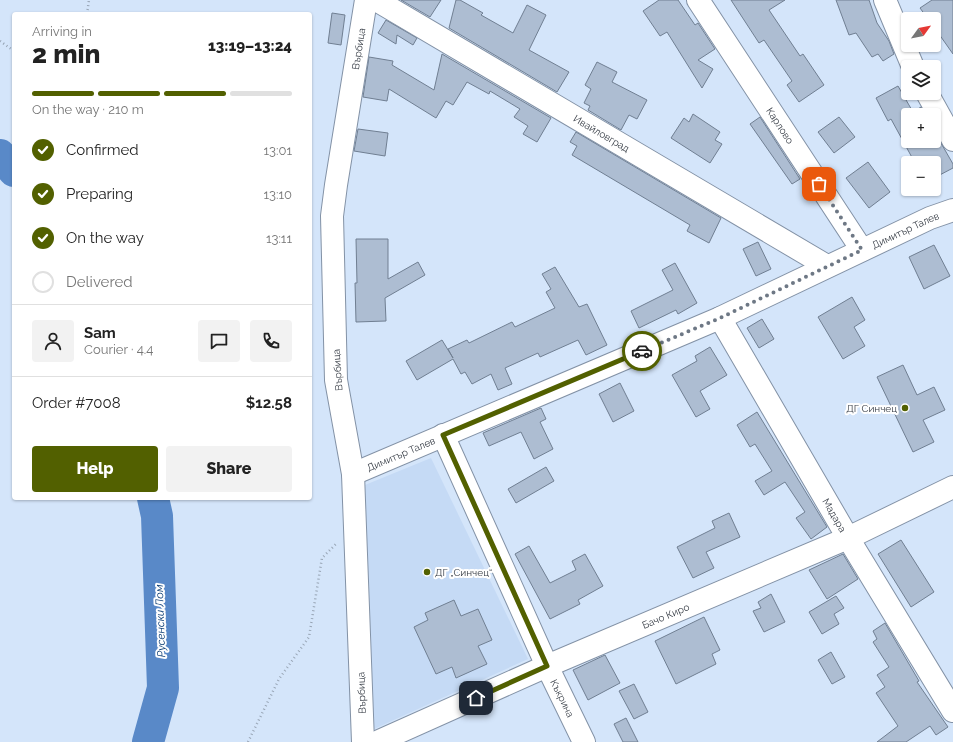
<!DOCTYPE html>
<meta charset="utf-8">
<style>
:root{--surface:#fff;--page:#f2f2f2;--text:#222;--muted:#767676;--line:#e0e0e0;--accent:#526000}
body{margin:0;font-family:Raleway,sans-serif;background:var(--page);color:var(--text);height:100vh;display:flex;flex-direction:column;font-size:15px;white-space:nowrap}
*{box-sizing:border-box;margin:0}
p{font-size:13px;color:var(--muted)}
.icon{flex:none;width:22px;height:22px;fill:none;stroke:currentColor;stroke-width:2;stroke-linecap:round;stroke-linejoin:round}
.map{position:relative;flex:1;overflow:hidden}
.drawer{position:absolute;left:12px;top:12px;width:300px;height:488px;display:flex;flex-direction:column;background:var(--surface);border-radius:4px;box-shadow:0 1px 3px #0004}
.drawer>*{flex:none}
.needle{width:26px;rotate:57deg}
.buttons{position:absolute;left:901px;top:12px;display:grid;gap:8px}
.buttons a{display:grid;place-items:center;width:40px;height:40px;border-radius:4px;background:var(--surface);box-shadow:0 1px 3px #0004;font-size:20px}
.pin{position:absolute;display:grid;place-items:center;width:34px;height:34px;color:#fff;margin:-17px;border-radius:8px;box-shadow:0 2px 6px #0006}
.courier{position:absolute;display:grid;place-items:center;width:40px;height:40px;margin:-20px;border:3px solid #526000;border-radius:50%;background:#fff;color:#222;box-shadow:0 1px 5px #0007}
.headline em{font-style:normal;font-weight:800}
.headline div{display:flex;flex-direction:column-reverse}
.headline{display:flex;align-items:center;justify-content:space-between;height:68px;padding:0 20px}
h1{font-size:26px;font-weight:800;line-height:30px}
.bar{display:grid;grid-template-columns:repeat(4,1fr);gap:6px 4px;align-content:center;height:48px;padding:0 20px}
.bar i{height:5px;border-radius:3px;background:var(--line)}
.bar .active{background:var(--accent)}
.bar p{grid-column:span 4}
.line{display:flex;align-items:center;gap:10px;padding:0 20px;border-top:1px solid var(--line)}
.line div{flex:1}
.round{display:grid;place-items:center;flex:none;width:42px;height:42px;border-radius:4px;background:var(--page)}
ol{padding:0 20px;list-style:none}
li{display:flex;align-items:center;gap:12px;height:44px}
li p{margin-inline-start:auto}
li .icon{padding:4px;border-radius:50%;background:var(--accent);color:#fff;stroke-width:4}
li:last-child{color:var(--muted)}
li i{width:22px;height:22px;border:2px solid var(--line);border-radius:50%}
.action{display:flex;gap:8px;margin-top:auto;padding:8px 20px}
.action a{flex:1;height:46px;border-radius:4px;background:var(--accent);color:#fff;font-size:16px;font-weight:800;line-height:46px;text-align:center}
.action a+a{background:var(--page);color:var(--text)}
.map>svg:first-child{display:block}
.built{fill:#c5daf5}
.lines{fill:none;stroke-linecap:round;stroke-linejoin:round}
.river{stroke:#5989c8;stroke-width:32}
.building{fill:#adbdd2;stroke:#707f92}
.minor-casing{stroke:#8392a6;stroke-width:24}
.path{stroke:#98a5b5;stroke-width:2.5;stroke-dasharray:1 3;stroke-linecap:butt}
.minor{stroke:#fff;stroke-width:22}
.done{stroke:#6e7885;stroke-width:4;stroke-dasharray:0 7.2}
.route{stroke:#526000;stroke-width:5}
.poi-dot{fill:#526000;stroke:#fff;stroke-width:1.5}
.labels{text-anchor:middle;stroke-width:4;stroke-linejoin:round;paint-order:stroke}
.street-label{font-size:10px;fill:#373d46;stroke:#fff}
.poi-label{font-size:10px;fill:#373d46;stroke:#fff;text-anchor:end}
.water-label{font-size:11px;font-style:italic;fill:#03366f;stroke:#fff}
</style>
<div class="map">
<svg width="953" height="742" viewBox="0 0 953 742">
<rect width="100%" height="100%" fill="#d4e5fa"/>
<!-- built -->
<polygon class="built" points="431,458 528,659 374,729 365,485"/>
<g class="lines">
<!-- river -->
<g class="river">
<polyline points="0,155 14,171"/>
<polyline points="148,742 163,688 157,516 153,498"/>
</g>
</g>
<!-- building -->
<g class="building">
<polygon points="401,0 441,0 430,17"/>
<polygon points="456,0 460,0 483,13 481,15 513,33 527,5 546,15 529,50 569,72 557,92 449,28"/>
<polygon points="659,0 678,0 695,25 698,23 715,49 698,60 713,69 702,88 667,32 660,36 643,11"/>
<polygon points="731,0 785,0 769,10 800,56 803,54 824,85 799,102 787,85 792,81 764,40 759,43"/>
<polygon points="836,0 869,0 877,23 889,41 894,54 883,61 878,54 872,57 856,33 849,35"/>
<polygon points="932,0 953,0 953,54 934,27 934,19 928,19 920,8"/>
<polygon points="332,13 345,15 341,45 328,43"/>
<polygon points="386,20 417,38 413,45 397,35 396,44 378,33"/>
<polygon points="442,54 551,118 537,142 523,134 528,126 514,117 520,109 490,91 489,94 467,82 453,105 446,101 436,118 389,89 387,101 363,97 369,57 393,61 392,65 434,90"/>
<polygon points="597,62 617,72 612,82 647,100 637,119 629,115 621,130 588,110 590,106 584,103 591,89 585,85"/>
<polygon points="898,86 913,112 921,107 925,115 908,115 908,141 934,141 934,131 953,164 953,168 934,178 934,163 915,163 891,119 888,121 876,98"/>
<polygon points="693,114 720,132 715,140 722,144 710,163 671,138 684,118 689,122"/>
<polygon points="760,117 800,179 792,184 750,124"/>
<polygon points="839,117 855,137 834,153 818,132"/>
<polygon points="358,129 388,133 385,156 354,151"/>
<polygon points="576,132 721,218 709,243 687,231 690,225 572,155 577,146 570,142"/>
<polygon points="868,162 890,192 869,208 846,178"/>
<polygon points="356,239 388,239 388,279 418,262 425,275 385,298 386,321 356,322 355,283 357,283"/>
<polygon points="758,242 771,269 756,276 743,249"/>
<polygon points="934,245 950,276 924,289 909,257"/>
<polygon points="675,263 697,303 678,314 676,310 639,328 631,311 673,290 662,270"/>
<polygon points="555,267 579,307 587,304 607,345 586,355 578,340 540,357 538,353 505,368 512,384 498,390 491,374 472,384 465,372 461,374 453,359 417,380 406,361 442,340 453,358 448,349 467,340 469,343 512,322 515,327 555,308 546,292 551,289 542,274"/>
<polygon points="852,297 865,320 854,327 865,346 843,359 818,317"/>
<polygon points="762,319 774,339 759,348 747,328"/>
<polygon points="710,347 727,375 700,391 710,409 696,417 672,375 697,361 695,356"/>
<polygon points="903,365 917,395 934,387 945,410 923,420 934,442 913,452 877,377"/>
<polygon points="620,383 634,411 613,422 599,394"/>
<polygon points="541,408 546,419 540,422 553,449 534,459 521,432 489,446 483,433"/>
<polygon points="757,412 827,527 811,539 796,518 805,512 785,482 764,495 755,481 772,471 755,444 750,447 737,425"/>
<polygon points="546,467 554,481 516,503 508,489"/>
<polygon points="729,513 740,537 706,552 714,568 693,578 677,547 715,528 712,521"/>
<polygon points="901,540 934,592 911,607 878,554"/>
<polygon points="529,546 550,583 576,570 572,561 585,554 603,586 578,600 580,604 550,619 515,554"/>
<polygon points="843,554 858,579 827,599 809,570"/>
<polygon points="771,594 785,622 764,632 753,611 761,608 758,602"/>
<polygon points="836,596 844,608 834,614 839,624 822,634 809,612"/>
<polygon points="454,600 461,616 478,609 492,640 478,646 487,664 456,678 452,667 436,674 414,627 428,620 425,613"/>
<polygon points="704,617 720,650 712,654 716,664 676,684 655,641"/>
<polygon points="885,623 919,681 917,682 948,727 936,735 930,726 906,742 877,742 898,726 876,693 885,687 877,675 889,667 873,642 877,639 873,631"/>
<polygon points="831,652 845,677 832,684 818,660"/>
<polygon points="605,655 620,683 588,700 573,670"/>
<polygon points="634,684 648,712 634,719 619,691"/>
<polygon points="626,718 638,742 623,742 614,724"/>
</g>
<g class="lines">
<defs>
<g id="minor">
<path id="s1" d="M376,0L827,266"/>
<path id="s2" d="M698,0L862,250"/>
<polyline points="885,0 913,67"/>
<polyline points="927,93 953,140"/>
<path id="s3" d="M720,318L848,538L953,711"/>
<path id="s4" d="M443,435L547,666L584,742"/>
<path id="s5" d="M353,474L720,318L930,218L953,210"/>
<path id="s6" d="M363,742L353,474L336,380L332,216L336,185L366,0"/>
<path id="s7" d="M377,742L547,666L848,538L953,487"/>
</g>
</defs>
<!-- minor casing -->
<use href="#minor" class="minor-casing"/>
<!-- path -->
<g class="path">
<polyline points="87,14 89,0"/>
<polyline points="0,41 14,51"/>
<polyline points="248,742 279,679 309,637 322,558 336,544"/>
</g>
<!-- minor -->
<use href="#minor" class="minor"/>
</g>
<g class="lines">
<!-- done -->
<polyline class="done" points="642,351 720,318 862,250 819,184"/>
<!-- route -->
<polyline class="route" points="476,698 547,666 443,435 642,351"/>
</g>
<!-- markers -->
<g class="poi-dot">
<circle cx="905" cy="408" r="4"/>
<circle cx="427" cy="572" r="4"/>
</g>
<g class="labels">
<!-- street labels -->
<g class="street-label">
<text dy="4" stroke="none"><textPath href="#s6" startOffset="697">Върбица</textPath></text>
<text dy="4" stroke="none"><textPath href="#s2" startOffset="150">Карлово</textPath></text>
<text dy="4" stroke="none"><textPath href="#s1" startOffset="262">Ивайловград</textPath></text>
<text dy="4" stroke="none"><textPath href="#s5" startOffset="604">Димитър Талев</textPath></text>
<text transform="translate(337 370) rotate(-94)" y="4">Върбица</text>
<text dy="4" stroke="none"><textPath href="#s5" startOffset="52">Димитър Талев</textPath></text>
<text dy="4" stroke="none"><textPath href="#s3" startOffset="228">Мадара</textPath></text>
<text dy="4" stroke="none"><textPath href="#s7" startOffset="315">Бачо Киро</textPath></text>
<text transform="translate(361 693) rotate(-92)" y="4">Върбица</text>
<text dy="4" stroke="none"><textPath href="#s4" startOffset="289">Къкрина</textPath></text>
</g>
<!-- poi labels -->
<g class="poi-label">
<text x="897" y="412">ДГ Синчец</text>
<text x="435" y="576" text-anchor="start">ДГ „Синчец“</text>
</g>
<!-- water labels -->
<g class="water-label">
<text transform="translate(160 621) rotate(-92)" y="4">Русенски Лом</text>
</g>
</g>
</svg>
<div class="buttons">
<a><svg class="needle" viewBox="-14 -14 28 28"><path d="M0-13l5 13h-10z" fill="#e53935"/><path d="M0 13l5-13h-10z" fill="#767676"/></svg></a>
<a><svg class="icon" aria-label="layers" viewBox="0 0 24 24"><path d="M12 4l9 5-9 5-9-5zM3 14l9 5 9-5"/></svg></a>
<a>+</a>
<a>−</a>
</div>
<div class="pin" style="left:819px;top:184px;background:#ea580c"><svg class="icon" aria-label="bag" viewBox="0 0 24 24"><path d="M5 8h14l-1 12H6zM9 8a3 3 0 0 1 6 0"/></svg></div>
<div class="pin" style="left:476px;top:698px;background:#1f2937"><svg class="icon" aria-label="home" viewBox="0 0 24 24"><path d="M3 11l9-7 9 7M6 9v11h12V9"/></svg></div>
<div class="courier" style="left:642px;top:351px"><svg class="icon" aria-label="car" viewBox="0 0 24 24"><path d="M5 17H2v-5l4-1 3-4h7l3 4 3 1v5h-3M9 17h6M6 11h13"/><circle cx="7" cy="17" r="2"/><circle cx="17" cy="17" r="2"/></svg></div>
<section class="drawer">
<div class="headline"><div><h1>2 min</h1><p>Arriving in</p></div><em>13:19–13:24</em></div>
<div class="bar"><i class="active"></i><i class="active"></i><i class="active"></i><i></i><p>On the way · 210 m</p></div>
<ol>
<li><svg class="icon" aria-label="check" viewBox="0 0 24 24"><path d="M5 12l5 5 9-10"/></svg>Confirmed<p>13:01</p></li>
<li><svg class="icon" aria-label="check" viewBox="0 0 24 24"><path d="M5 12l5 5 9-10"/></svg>Preparing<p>13:10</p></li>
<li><svg class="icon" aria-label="check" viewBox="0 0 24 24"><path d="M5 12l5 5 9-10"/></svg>On the way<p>13:11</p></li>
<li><i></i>Delivered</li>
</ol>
<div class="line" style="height:72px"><a class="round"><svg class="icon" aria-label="person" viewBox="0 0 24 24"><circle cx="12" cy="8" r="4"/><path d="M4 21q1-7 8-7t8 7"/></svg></a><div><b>Sam</b><p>Courier · 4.4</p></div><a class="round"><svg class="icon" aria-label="chat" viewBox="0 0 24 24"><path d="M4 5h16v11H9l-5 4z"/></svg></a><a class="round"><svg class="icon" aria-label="phone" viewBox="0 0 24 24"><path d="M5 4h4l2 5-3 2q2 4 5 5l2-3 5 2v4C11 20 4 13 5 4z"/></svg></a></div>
<div class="line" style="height:52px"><div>Order #7008</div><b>$12.58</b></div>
<div class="action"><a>Help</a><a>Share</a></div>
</section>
</div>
